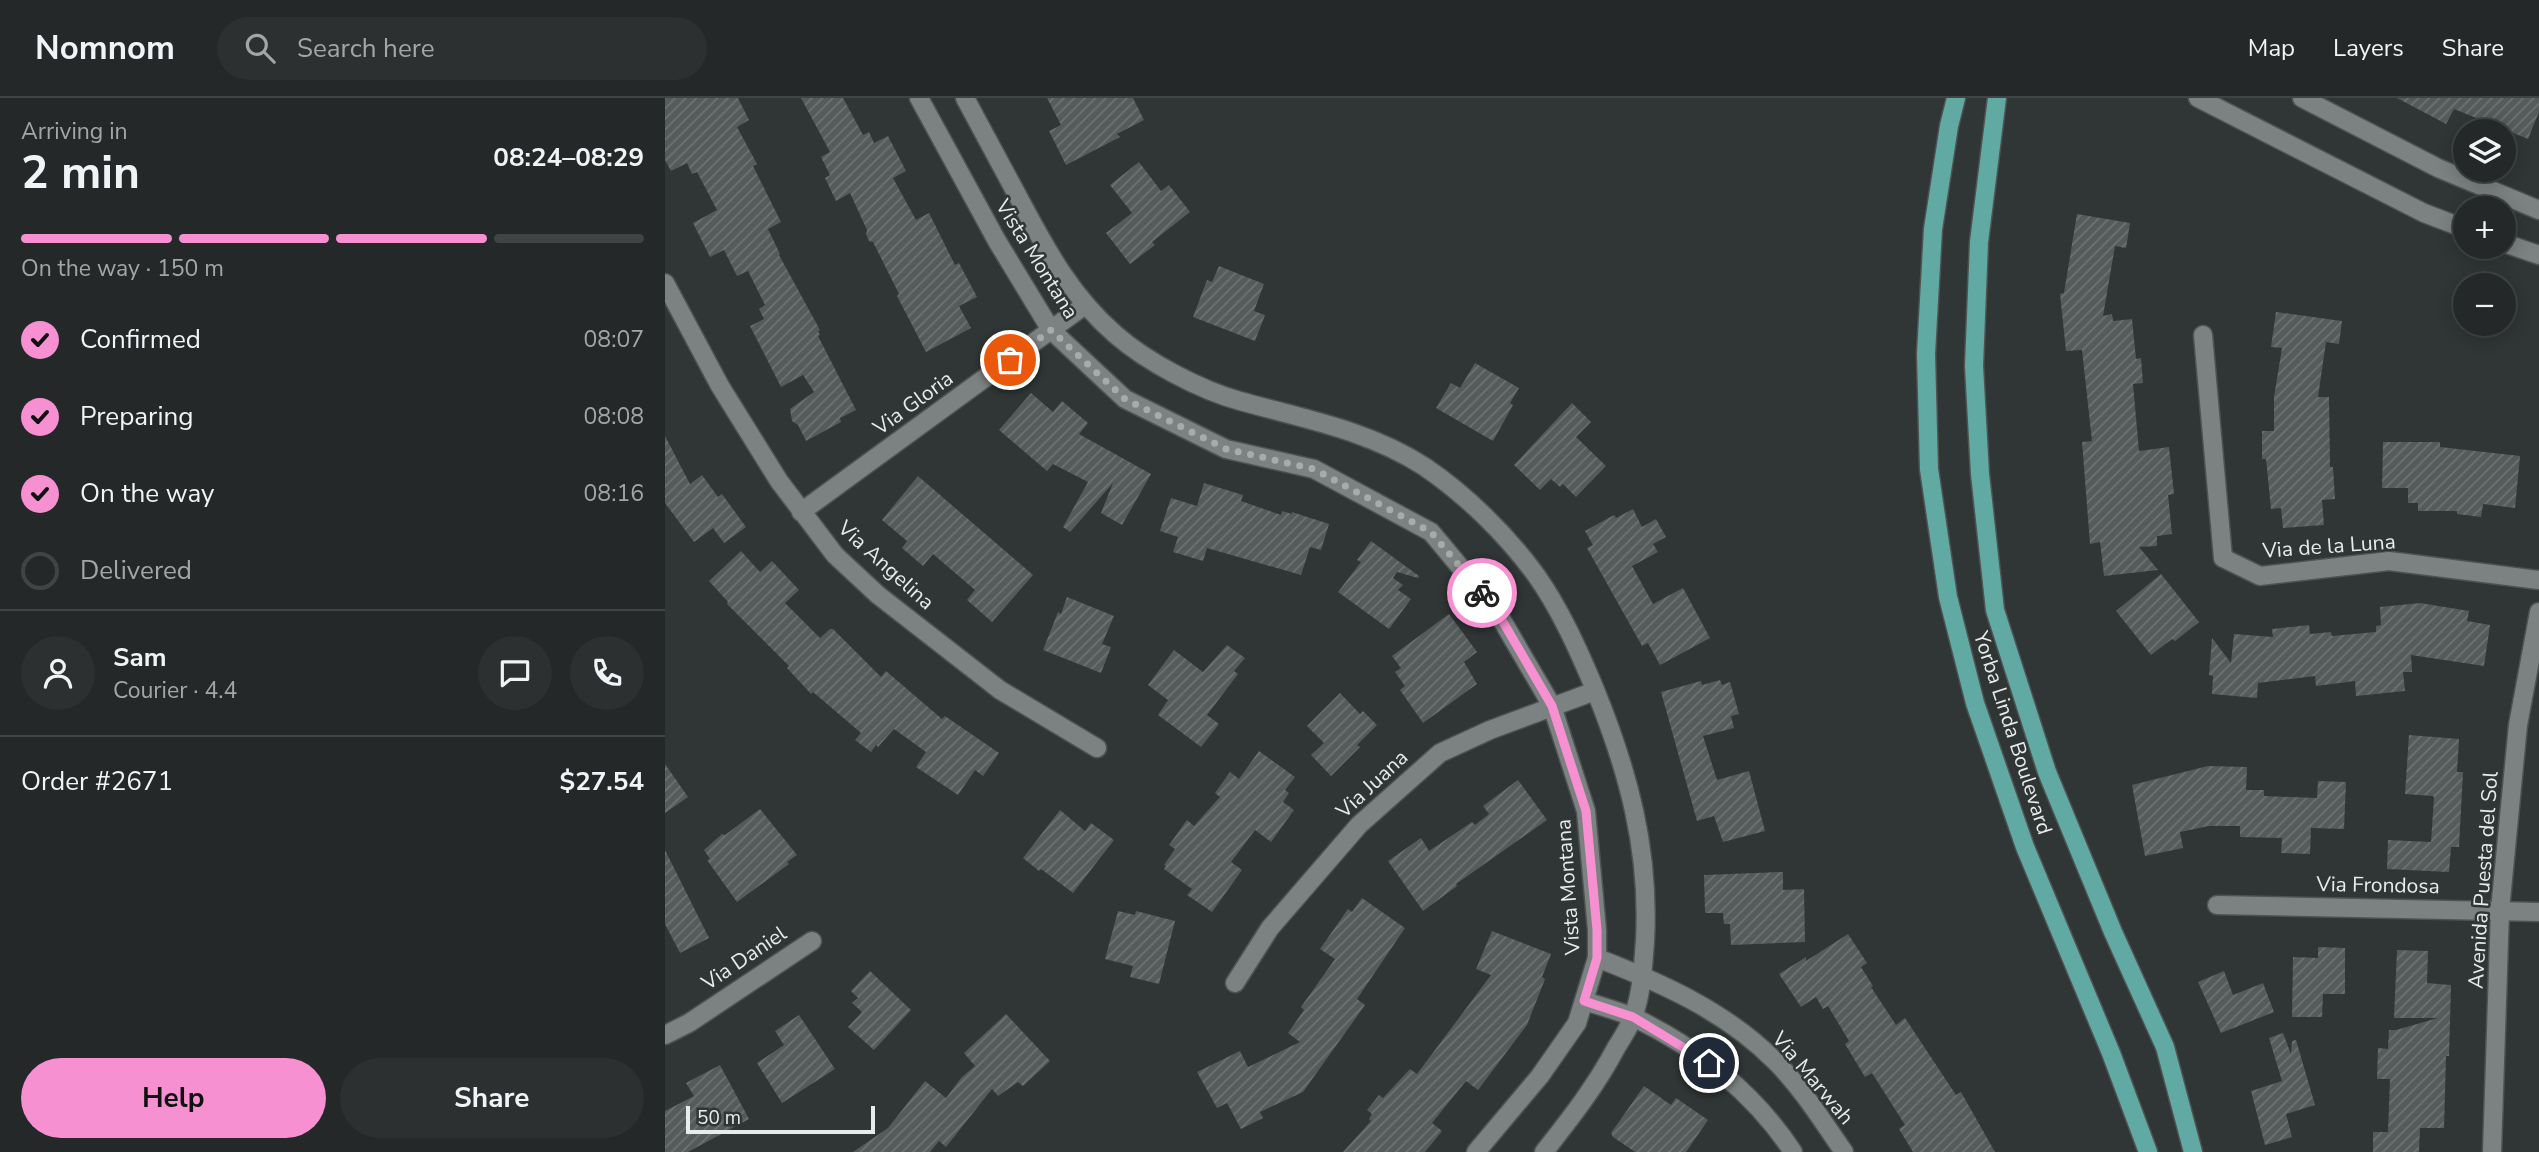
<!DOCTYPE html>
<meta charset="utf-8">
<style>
:root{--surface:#242828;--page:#2c3030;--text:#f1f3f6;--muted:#a3a6a8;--line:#414445;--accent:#f690d1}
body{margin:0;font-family:"Nunito Sans",sans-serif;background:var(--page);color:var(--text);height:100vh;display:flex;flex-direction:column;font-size:26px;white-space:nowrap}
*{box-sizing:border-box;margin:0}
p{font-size:23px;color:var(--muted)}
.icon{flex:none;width:38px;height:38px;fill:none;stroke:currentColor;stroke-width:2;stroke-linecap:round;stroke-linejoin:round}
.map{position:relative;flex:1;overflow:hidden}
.sheet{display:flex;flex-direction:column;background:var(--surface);width:665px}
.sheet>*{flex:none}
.fabs{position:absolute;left:1788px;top:21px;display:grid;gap:14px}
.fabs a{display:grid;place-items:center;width:63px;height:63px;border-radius:50%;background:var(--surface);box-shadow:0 4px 18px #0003,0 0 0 2px var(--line);font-size:35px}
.scale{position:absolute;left:21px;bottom:18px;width:189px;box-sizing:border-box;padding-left:7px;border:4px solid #e7ebea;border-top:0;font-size:19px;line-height:24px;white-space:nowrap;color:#e7ebea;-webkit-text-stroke:5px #303635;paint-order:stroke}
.pin{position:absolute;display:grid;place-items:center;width:60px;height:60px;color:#fff;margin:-30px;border:4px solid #fff;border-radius:50%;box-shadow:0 2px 7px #0007}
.courier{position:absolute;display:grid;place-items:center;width:70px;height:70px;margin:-35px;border:5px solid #f690d1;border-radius:50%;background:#fff;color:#222;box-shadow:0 2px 9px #0007}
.headline em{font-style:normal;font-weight:700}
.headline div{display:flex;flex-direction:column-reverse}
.headline{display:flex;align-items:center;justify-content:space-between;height:119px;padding:0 21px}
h1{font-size:46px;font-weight:700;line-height:52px}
.bar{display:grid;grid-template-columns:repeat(4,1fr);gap:10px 7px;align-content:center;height:84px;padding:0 21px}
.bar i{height:9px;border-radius:5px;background:var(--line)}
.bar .active{background:var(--accent)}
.bar p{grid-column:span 4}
.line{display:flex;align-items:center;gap:18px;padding:0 21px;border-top:2px solid var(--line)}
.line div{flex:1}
.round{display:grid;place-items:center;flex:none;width:74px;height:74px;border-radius:37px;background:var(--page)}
ol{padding:0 21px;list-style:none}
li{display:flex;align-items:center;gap:21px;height:77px}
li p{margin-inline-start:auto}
li .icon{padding:7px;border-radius:50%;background:var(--accent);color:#111;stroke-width:4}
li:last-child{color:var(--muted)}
li i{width:38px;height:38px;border:4px solid var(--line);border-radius:50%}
.action{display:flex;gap:14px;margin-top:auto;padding:14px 21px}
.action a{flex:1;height:80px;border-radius:42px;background:var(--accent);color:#111;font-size:28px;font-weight:700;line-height:80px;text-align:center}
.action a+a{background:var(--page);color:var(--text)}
header{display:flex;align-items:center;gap:42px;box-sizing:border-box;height:98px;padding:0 35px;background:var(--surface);border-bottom:2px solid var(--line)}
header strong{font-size:33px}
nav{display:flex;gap:38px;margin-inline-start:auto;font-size:24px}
.search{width:490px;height:63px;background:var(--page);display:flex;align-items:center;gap:18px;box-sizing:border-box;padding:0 24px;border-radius:38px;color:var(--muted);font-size:26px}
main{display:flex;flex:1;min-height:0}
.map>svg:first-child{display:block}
.building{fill:url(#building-hatch)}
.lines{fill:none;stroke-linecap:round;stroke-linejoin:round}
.minor-casing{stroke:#4e5352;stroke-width:21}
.tertiary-casing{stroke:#4e5352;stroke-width:21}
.primary-casing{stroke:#4e5352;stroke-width:21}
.minor{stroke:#7c8281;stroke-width:18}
.tertiary{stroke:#7c8281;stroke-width:18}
.primary{stroke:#61a9a3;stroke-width:18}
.done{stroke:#a7acab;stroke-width:7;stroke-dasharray:0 12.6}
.route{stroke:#f690d1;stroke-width:9}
.labels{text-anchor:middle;stroke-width:5;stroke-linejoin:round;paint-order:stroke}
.street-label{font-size:21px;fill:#e7ebea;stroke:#303635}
</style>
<header>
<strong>Nomnom</strong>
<div class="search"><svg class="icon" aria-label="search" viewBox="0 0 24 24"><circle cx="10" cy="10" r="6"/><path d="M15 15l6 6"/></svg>Search here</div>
<nav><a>Map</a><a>Layers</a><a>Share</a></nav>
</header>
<main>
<section class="sheet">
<div class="headline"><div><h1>2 min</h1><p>Arriving in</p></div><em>08:24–08:29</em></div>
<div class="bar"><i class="active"></i><i class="active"></i><i class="active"></i><i></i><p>On the way · 150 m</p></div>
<ol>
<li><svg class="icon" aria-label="check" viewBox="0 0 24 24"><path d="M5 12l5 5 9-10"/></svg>Confirmed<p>08:07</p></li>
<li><svg class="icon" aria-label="check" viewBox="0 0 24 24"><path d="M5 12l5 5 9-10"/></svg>Preparing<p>08:08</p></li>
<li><svg class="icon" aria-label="check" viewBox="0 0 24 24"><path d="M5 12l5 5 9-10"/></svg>On the way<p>08:16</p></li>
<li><i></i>Delivered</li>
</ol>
<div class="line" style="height:126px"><a class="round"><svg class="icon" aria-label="person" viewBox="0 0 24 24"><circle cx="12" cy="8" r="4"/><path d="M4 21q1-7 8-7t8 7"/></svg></a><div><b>Sam</b><p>Courier · 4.4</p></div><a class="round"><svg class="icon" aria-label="chat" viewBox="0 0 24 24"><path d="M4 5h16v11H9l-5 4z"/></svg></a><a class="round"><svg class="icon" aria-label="phone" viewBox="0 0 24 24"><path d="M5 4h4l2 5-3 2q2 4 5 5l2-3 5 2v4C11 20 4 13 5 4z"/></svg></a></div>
<div class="line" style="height:91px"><div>Order #2671</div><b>$27.54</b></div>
<div class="action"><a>Help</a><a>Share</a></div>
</section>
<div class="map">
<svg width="1874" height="1054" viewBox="0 0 1874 1054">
<defs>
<pattern id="building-hatch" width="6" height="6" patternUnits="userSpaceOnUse" patternTransform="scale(1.75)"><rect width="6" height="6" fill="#555b5a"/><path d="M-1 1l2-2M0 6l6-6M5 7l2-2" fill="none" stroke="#6d7372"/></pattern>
</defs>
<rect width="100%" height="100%" fill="#303635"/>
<!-- building -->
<g class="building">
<polygon points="0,0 73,0 84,22 72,29 92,66 88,68 116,124 103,131 115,156 114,157 155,232 153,233 155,237 153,238 191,312 175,320 176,324 141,343 133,327 127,323 125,311 149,294 138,277 116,289 85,228 99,221 94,211 100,207 83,173 72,178 59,152 45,159 28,125 52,112 32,74 27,76 22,65 6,73 0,62"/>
<polygon points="136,0 178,0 198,37 204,34 209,45 223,38 241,73 228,80 251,122 264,115 290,167 294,165 312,199 294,208 306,230 261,254 232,198 234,196 208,144 204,143 201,136 202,132 185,95 171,103 160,80 165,77 156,59 165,54"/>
<polygon points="382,0 468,0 479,22 452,36 455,39 401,67 384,33 396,27"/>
<polygon points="1732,0 1874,0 1874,14 1863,41 1789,11 1781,26"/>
<polygon points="474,64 496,93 504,87 525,114 487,144 490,147 465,166 441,135 467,115 445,87"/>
<polygon points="1412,116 1465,125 1461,150 1450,148 1438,218 1447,216 1448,223 1467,221 1471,261 1476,260 1478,285 1468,286 1474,353 1504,349 1509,396 1503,397 1507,436 1492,438 1492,448 1474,449 1493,472 1439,478 1435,444 1425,446 1417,344 1427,343 1417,252 1401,253 1395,196 1399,195"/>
<polygon points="554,168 599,186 589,213 600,217 590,243 528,219 542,182 547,184"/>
<polygon points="1611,214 1677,223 1674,246 1661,244 1653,299 1664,299 1665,369 1668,369 1670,401 1657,402 1659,427 1618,430 1616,410 1606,411 1601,361 1597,361 1597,333 1609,333 1609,299 1617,250 1606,249"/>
<polygon points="810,265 854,290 845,305 848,307 828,343 771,310 786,285 795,290"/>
<polygon points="366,295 388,314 397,303 423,325 414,336 486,376 457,427 436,415 448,385 405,434 398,429 423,384 388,366 382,373 334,332"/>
<polygon points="907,305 926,324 911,339 941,368 911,399 898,386 895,389 886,381 875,392 849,367"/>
<polygon points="0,338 25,386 37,377 53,399 57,396 81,429 59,445 48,430 29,444 0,405"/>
<polygon points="1718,344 1775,344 1775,349 1855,358 1850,410 1818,406 1816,419 1792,416 1792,413 1753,413 1753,405 1743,405 1743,390 1717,390"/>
<polygon points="253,378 368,477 327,524 302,502 310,492 268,456 258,468 237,450 242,443 217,422"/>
<polygon points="539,385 578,397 576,403 616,417 617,413 627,416 627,414 664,426 656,452 645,449 636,477 542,450 538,463 508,454 513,439 495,433 506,400 532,408"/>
<polygon points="968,411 977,429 991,421 1001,439 988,446 993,454 967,468 988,506 1018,490 1045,540 995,567 983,545 977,548 922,450 928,447 920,433 949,417 951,420"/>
<polygon points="706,443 754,478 753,480 732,474 728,480 738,487 733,492 746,501 724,531 673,494 696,464 692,462"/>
<polygon points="76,453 95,474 107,463 134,492 120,505 155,540 165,531 168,531 216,579 221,573 277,621 280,618 334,655 318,678 310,672 293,697 251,669 261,654 229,631 213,649 211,647 206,654 190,642 196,635 148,594 146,596 122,570 124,568 62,506 63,504 44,483"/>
<polygon points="1496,476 1534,524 1510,543 1507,541 1486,557 1451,513"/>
<polygon points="402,499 449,518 437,546 446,549 436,575 378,552 393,514 396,516"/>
<polygon points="1755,505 1804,513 1802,523 1825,527 1819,568 1746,557 1747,574 1738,574 1740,593 1691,598 1690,583 1651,588 1650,578 1593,585 1592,600 1547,596 1548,578 1544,577 1547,540 1566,565 1569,536 1608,539 1607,531 1644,527 1645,536 1666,534 1667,538 1711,534 1711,528 1716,527 1715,509"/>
<polygon points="784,516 812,554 799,564 812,586 758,625 735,592 740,588 730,574 736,570 727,558"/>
<polygon points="562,547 580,560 569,573 573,576 542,617 554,626 536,649 493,617 503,602 483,587 509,552 538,574"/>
<polygon points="1055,582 1057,587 1065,584 1074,616 1066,618 1069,630 1038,638 1052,682 1084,673 1100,733 1058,744 1049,718 1032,723 996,594 1036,583 1037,587"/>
<polygon points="675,595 695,616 698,613 712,627 692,647 695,649 666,678 646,657 659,645 642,628"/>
<polygon points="1744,637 1794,641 1792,674 1798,674 1794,749 1786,749 1784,774 1722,771 1723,742 1766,744 1769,700 1768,698 1740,696"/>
<polygon points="594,653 630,679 620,692 624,695 618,704 629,712 606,744 590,732 566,764 577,772 547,814 522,797 527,791 499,771 501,768 499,767 510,751 504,747 522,722 529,728 555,699 550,695 565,674 574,681"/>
<polygon points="0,666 23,699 0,715"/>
<polygon points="1543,668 1582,669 1581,692 1599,692 1599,698 1652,700 1653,683 1681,684 1679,731 1646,730 1645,756 1616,755 1617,740 1575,739 1575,728 1544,728 1515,734 1518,750 1480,758 1467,687"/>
<polygon points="853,682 882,722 791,786 792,788 758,813 723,763 756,740 764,753 807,724 810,727 824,716 818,708"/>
<polygon points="95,711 132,757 122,764 124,766 72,804 42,762 45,761 39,752 57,736 60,737"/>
<polygon points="395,712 420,733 426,725 449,742 408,795 376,771 374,773 358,760"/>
<polygon points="0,752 44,840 15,855 0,826"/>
<polygon points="1118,774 1118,792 1139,791 1140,844 1066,847 1065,826 1059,826 1058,815 1040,815 1039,777"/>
<polygon points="697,800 740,830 692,901 700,907 638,994 595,1014 598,1020 576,1031 562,1005 552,1010 532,974 575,953 583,969 635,944 623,935 639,912 636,909 670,861 655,851 683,811 687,814"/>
<polygon points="453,813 470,817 471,813 510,823 494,886 465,879 468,868 440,861"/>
<polygon points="827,833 886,856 877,879 880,881 862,927 813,992 801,983 767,1025 777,1033 760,1054 678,1054 706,1023 704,1021 707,1016 702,1012 714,997 718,1000 745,971 752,976 826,877 811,871"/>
<polygon points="1183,836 1202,865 1196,869 1208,888 1206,889 1231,927 1240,920 1291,997 1296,994 1330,1054 1248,1054 1234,1031 1240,1027 1207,975 1200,979 1180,946 1184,943 1163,908 1158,911 1151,899 1136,909 1114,876 1141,859 1141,863"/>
<polygon points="1653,849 1680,850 1680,896 1658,896 1657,919 1627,919 1628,859 1653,860"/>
<polygon points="1732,852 1763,853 1762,885 1786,887 1784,958 1781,958 1779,1030 1755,1030 1754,1054 1708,1054 1708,1034 1723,1034 1725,981 1712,981 1713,950 1723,951 1724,932 1731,932 1773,920 1729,920"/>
<polygon points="205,873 246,912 209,952 183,929 197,914 187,905 193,900 186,893"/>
<polygon points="1559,873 1568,897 1598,885 1609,914 1556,935 1533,884"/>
<polygon points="341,916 385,963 358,988 353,984 333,998 327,991 281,1049 274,1043 265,1054 188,1054 223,1030 260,983 281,1000 296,980 310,968 299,955"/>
<polygon points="134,917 170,971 117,1005 92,965 119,947 110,933"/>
<polygon points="1618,935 1626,956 1627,943 1631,942 1650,1007 1621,1016 1627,1039 1600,1047 1586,993 1617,983 1604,940"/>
<polygon points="55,967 84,1021 23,1054 0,1054 0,1013 29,998 21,985"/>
<polygon points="979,988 1006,1007 1011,1000 1043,1022 1021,1054 970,1054 948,1039 946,1035"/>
</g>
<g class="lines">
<defs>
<g id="minor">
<polyline points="1533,0 1759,115 1801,131"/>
<polyline points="1637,0 1773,70 1874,112"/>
<polyline points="1839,145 1874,157"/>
<polyline points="0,185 55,288 114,383 170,457 213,497 335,592 432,650"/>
<polyline points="1538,237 1558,460 1595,478 1724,463 1874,482"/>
<polyline points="136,414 420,207"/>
<polyline points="1552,807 1874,814"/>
<path d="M932,860C997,885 1062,914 1111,964C1137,990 1158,1024 1179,1054"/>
<polyline points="570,885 605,830 694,727 775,655 825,632 930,593"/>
<path d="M919,903C936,908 954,913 970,920C1033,950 1090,996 1128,1054"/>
<polyline points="0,937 24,925 147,843"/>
<polyline points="1827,1054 1835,812 1853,627 1874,514"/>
</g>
<g id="tertiary">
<polyline points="254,0 332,143 386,232 460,301 561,351 649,371 766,434 831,512 887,608 921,713 932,832 932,860 912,925 875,978 811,1054"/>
<path d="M300,0C319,35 338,71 357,106C383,155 408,200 451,237C482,264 535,292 575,303C639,321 703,332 760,369C801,397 841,436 871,477C895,511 913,551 929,589C963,672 985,752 980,843C978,868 977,895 968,919C964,930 957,940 951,950C931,988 905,1021 879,1054"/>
</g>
<g id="primary">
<polyline points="1291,0 1284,28 1268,131 1261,256 1264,371 1283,499 1310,605 1360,749 1446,955 1483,1054"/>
<polyline points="1332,0 1314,144 1309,268 1315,376 1330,512 1382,674 1448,834 1500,949 1528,1054"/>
</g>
</defs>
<!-- minor casing -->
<use href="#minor" class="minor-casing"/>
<!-- tertiary casing -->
<use href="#tertiary" class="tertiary-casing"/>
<!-- primary casing -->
<use href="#primary" class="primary-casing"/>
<!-- minor -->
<use href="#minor" class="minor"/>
<!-- tertiary -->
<use href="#tertiary" class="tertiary"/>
<!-- primary -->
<use href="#primary" class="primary"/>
</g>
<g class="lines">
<!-- done -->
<polyline class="done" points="345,262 386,232 460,301 561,351 649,371 766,434 817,495"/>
<!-- route -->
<polyline class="route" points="817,495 831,512 887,608 921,713 932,832 932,860 919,903 968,919 1044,965"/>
</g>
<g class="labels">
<!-- street labels -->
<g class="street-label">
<text transform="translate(372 161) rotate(58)" y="7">Vista Montana</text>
<text transform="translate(248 305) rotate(-36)" y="7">Via Gloria</text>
<text transform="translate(1664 448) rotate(-4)" y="7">Via de la Luna</text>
<text transform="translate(221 467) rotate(42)" y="7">Via Angelina</text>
<text transform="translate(1348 635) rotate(72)" y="7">Yorba Linda Boulevard</text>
<text transform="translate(707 686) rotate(-43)" y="7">Via Juana</text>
<text transform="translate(1818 782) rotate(-86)" y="7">Avenida Puesta del Sol</text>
<text transform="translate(1713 787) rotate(1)" y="7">Via Frondosa</text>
<text transform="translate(903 789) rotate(-94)" y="7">Vista Montana</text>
<text transform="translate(79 860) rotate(-34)" y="7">Via Daniel</text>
<text transform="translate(1148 980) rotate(50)" y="7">Via Marwah</text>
</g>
</g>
</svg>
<div class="fabs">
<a><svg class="icon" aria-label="layers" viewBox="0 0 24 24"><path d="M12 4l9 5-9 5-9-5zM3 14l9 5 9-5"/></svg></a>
<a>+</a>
<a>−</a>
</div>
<div class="scale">50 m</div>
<div class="pin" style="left:345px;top:262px;background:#ea580c"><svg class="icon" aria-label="bag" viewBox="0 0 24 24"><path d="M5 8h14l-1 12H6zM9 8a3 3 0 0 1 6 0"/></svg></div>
<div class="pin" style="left:1044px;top:965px;background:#1f2937"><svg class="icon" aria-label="home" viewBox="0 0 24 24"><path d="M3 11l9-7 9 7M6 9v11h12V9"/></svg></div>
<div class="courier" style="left:817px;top:495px"><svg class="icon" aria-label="bike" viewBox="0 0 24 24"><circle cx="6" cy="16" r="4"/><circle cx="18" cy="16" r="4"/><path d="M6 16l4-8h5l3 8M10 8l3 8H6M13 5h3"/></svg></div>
</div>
</main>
